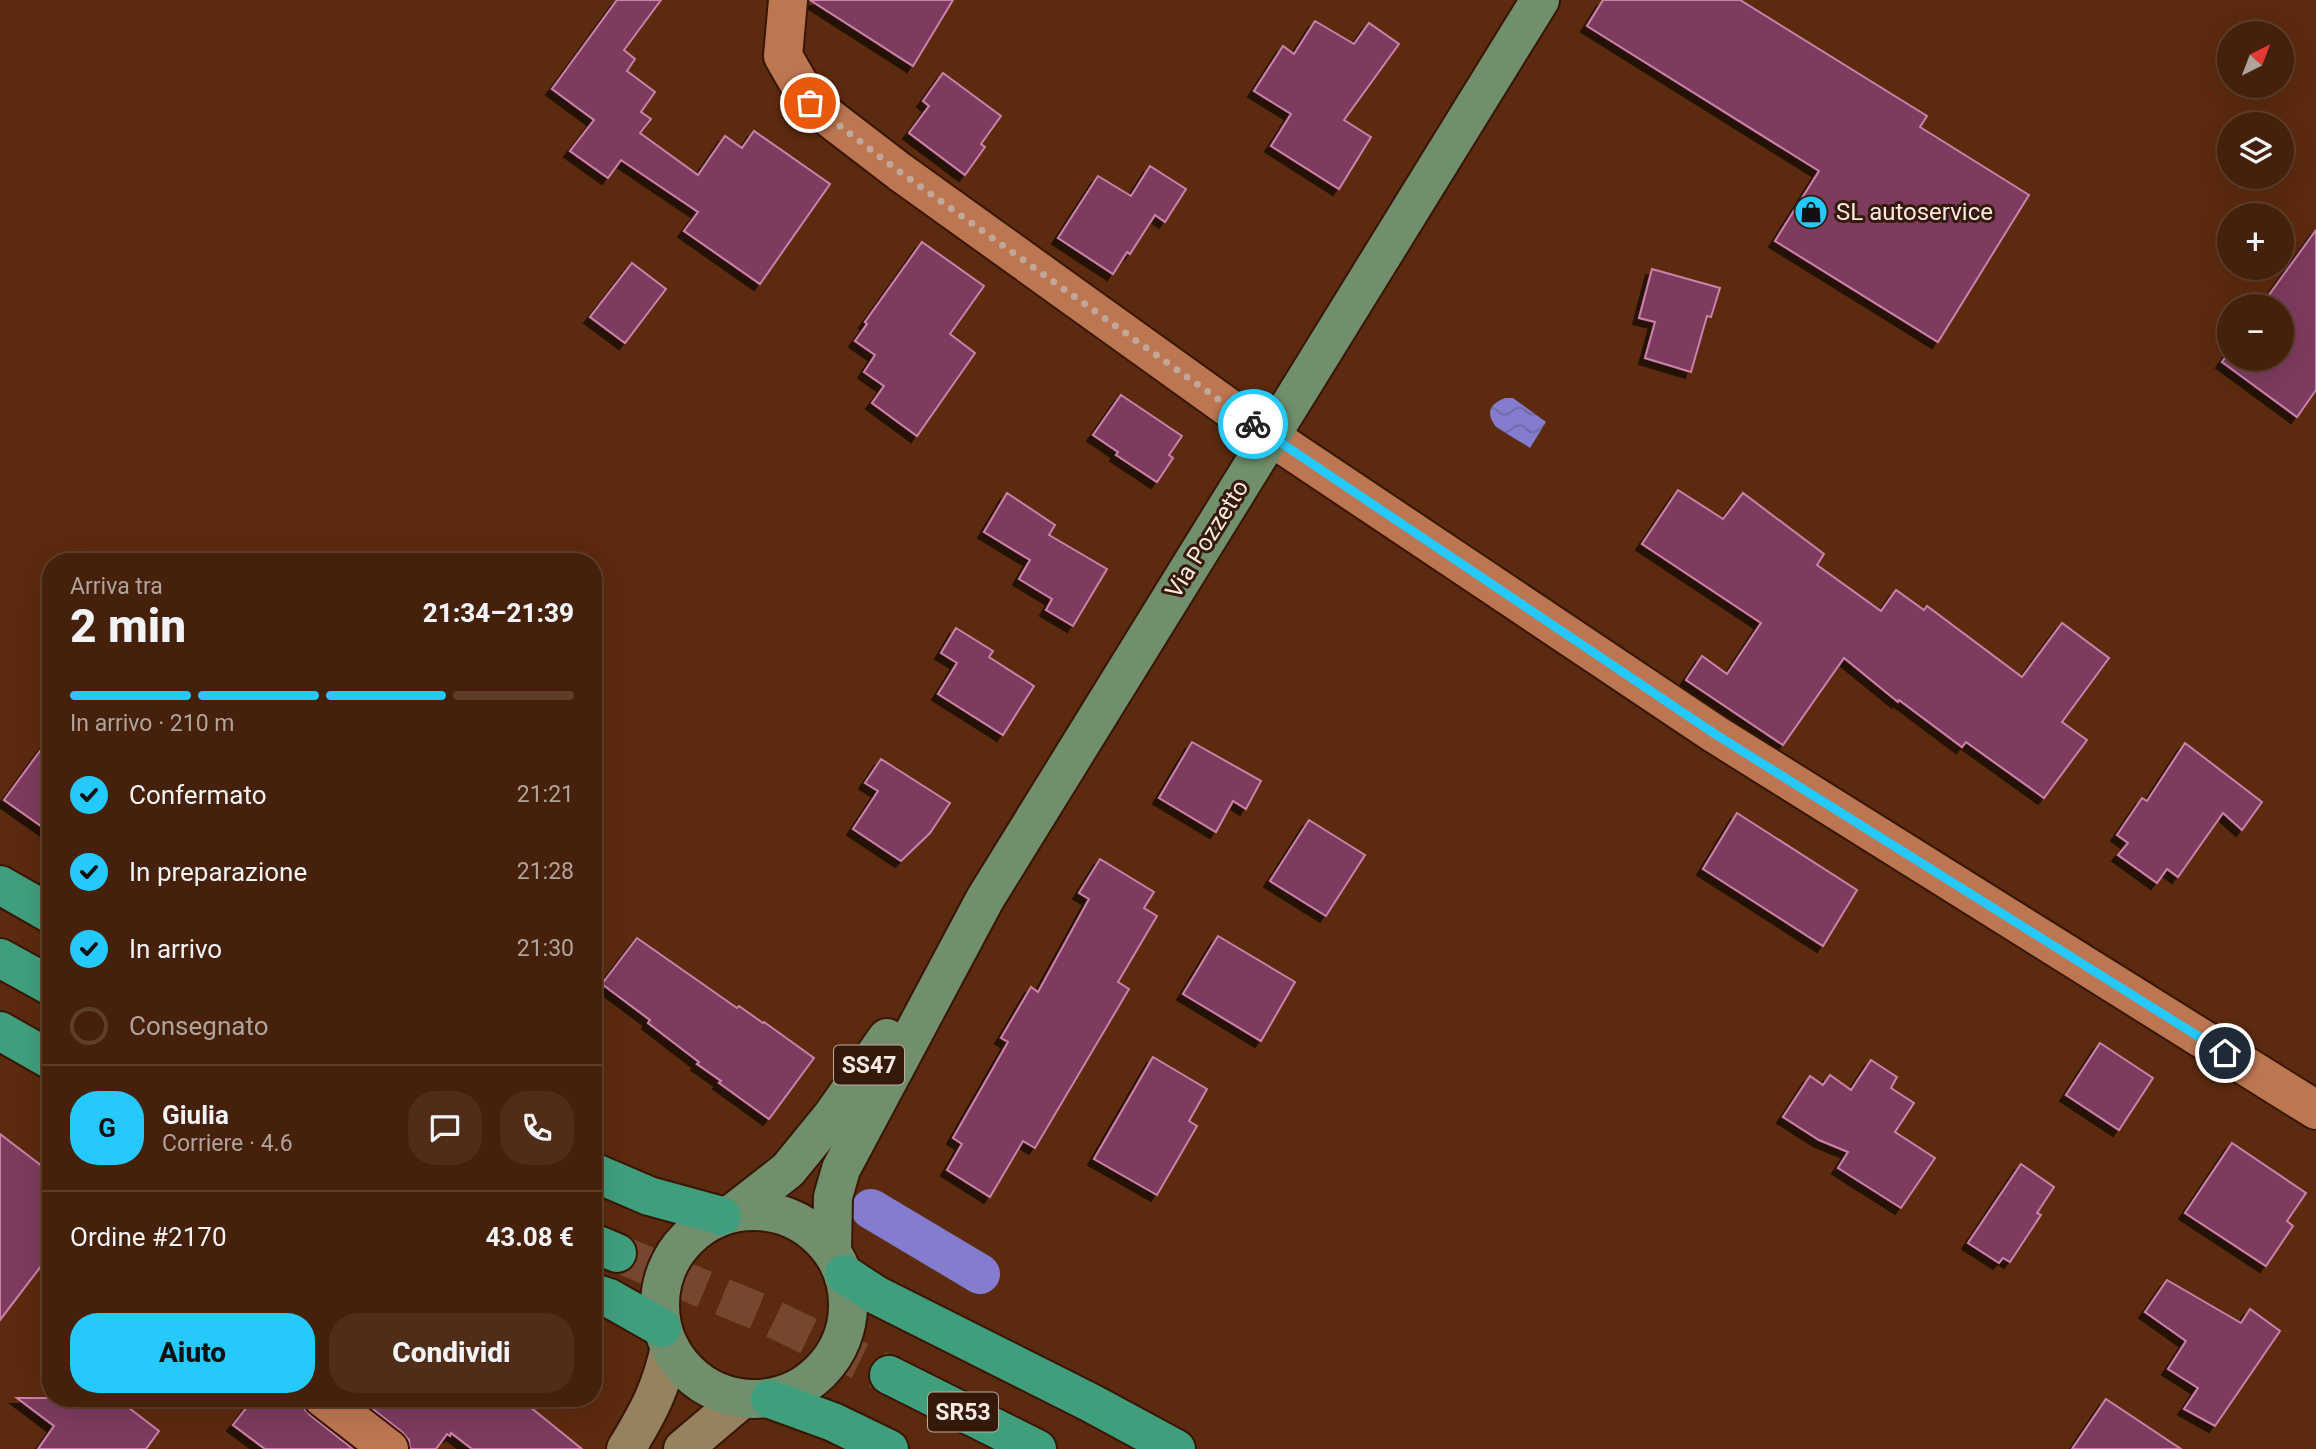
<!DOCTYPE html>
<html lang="it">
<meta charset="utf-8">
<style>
:root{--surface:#45200a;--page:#4f2d18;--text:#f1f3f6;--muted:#b0a39c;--line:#5d3e2b;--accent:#25c9fe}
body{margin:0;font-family:Roboto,sans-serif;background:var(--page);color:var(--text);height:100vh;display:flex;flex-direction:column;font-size:26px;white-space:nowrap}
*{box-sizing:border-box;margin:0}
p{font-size:23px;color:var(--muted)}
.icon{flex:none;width:38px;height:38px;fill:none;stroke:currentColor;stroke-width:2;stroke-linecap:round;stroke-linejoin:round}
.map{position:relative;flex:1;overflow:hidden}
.sheet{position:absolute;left:42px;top:553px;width:560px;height:854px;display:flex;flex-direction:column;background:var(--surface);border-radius:28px;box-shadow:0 7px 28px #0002,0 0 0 2px var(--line)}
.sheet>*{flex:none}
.needle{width:46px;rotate:42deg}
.fabs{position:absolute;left:2217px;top:21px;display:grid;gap:14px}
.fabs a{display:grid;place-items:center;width:77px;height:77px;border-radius:50%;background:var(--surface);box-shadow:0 7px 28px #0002,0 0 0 2px var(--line);font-size:35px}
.pin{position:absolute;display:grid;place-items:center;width:60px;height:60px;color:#fff;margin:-30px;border:4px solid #fff;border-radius:50%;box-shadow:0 2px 7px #0007}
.courier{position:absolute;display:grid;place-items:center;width:70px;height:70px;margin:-35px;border:5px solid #25c9fe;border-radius:50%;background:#fff;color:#222;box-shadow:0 2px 9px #0007}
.summary em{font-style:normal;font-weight:800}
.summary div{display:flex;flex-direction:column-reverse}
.summary{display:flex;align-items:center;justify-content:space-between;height:119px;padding:0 28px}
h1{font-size:46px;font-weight:800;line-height:52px}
.bar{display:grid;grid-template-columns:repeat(4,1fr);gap:10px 7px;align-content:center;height:84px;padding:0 28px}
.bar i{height:9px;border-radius:5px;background:var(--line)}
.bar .on{background:var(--accent)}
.bar p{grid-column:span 4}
.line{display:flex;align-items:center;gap:18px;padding:0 28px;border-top:2px solid var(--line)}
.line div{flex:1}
.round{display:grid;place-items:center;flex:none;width:74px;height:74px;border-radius:28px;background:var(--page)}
ol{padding:0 28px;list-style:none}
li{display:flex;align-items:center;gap:21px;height:77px}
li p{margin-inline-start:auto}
li .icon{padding:7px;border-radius:50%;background:var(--accent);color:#111;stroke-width:4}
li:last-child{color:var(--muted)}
li i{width:38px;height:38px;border:4px solid var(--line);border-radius:50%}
.primary-button{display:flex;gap:14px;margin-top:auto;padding:14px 28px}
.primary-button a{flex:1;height:80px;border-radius:28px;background:var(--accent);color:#111;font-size:28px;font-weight:800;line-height:80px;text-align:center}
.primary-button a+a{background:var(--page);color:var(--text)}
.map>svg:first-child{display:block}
.water{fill:url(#water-waves)}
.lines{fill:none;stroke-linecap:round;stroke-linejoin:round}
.canal{stroke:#847ccf;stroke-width:40}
.building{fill:#7c3a5f;stroke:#cb81a9;stroke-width:2;filter:url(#shadow)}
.highway-tunnel{stroke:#74472e;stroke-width:38;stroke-dasharray:38 19;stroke-linecap:butt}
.street-casing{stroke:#381604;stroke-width:42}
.secondary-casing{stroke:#381604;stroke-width:42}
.primary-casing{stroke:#381604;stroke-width:42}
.highway-casing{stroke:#381604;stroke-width:42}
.street{stroke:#bd7652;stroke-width:38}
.secondary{stroke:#97825f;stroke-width:38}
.primary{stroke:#718f6c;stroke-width:38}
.highway{stroke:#3f9f7d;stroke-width:38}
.done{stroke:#c2a697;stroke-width:7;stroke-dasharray:0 12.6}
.route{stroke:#25c9fe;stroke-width:9}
.labels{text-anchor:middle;stroke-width:6;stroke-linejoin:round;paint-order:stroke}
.shield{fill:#35190a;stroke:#beaba0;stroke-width:2}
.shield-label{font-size:23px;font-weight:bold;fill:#f9e9e1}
.poi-label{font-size:24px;fill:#f9e9e1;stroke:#35190a;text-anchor:start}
.street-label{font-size:24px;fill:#f9e9e1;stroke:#35190a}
</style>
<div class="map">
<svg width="2316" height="1449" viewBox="0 0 2316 1449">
<defs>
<pattern id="water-waves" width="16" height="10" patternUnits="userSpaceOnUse" patternTransform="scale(1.75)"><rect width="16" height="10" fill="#847ccf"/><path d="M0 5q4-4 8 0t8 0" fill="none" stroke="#70699e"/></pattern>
<filter id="shadow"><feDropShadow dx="-6" dy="6" stdDeviation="0" flood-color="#0009"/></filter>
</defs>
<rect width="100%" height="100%" fill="#5c2a0e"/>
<!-- water -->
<path class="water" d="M1505,398H1513L1546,422L1530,448L1496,427C1485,412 1490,404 1505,398Z"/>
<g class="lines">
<!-- canal -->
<polyline class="canal" points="871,1209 980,1274"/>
</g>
<!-- building -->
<g class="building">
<polygon points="617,0 661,0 624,50 635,59 627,71 655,92 641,112 651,119 640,133 698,175 725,136 742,148 754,131 830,184 760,284 684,231 698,212 621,160 608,178 570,151 594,120 552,89"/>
<polygon points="810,0 953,0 913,66"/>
<polygon points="1603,0 1740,0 1927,116 1920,127 2029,195 1938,342 1775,241 1819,171 1587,26"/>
<polygon points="1315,21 1354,44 1369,23 1399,44 1344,120 1371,137 1339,189 1271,146 1291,114 1254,91 1283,46 1294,54"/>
<polygon points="943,73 1001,116 981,144 985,147 965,175 909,133 929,106 923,101"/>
<polygon points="1150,166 1186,189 1165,222 1155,215 1130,254 1127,252 1113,274 1058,238 1098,176 1131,196"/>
<polygon points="2316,230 2316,390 2297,417 2222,362 2230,351 2230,359 2282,359 2282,306 2261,306"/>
<polygon points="922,242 984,286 950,334 975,353 917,436 872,403 884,386 864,372 875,355 855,341 867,324 865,322"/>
<polygon points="632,263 666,289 625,343 590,317"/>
<polygon points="1652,269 1720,288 1711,317 1707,316 1691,372 1645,358 1655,322 1639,318"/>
<polygon points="1121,395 1182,436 1169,455 1173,458 1157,482 1116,455 1118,452 1093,435"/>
<polygon points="1678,490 1723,519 1743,493 1824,554 1817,565 1881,611 1896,590 1924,610 1927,606 2022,677 2062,623 2109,658 2062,722 2087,740 2044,798 1966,742 1962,747 1899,700 1898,702 1844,658 1783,745 1686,680 1702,656 1727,674 1761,623 1642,544"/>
<polygon points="1007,493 1055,525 1049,535 1107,569 1073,626 1046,610 1052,599 1019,579 1030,560 984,532"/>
<polygon points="956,628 993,651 989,657 1034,686 1003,735 938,694 957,663 941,653"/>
<polygon points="51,736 51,833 4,800"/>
<polygon points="1192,742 1261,781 1246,809 1233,801 1216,832 1159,798"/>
<polygon points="2185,743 2262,802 2242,830 2223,813 2178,877 2167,869 2157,883 2118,855 2128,843 2117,835 2142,798 2147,801"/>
<polygon points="881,759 950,803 930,833 901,861 853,829 878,791 865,783"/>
<polygon points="1737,813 1857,890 1823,946 1703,869"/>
<polygon points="1309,820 1365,855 1326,916 1270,881"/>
<polygon points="1100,859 1154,892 1144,908 1157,916 1118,982 1129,989 1035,1148 1023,1141 990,1197 947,1170 962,1144 953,1138 1008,1042 1001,1038 1031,987 1038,992 1089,899 1079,893"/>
<polygon points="1218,936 1295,982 1261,1041 1183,994"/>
<polygon points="637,938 737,1008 739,1006 763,1023 764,1022 814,1058 769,1119 719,1083 721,1081 697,1064 699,1062 648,1023 650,1020 602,984"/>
<polygon points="2100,1043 2153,1078 2119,1130 2066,1095"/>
<polygon points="1153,1057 1207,1089 1189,1121 1197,1126 1157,1195 1094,1159"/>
<polygon points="1871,1060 1897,1077 1891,1088 1914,1103 1895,1132 1935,1158 1901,1208 1838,1168 1848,1152 1819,1140 1783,1117 1810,1076 1823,1085 1830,1075 1851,1090"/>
<polygon points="0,1134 51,1173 51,1253 0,1320"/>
<polygon points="2232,1143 2306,1193 2287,1221 2293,1226 2266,1266 2185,1213"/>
<polygon points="2021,1164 2054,1187 2037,1213 2041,1215 2010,1262 2003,1258 1999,1263 1968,1243"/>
<polygon points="2167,1280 2241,1323 2250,1309 2280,1331 2215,1426 2184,1409 2198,1388 2168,1369 2186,1341 2145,1312"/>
<polygon points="17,1398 116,1398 159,1431 146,1449 38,1449 54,1426"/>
<polygon points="254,1398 302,1398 303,1407 310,1415 353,1449 265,1449 233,1425"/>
<polygon points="359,1398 519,1398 582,1449 472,1449 451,1433 450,1436 447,1434 436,1449 410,1449 409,1440 402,1432"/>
<polygon points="2106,1399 2181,1449 2072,1449"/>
</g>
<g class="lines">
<!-- highway-tunnel -->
<polyline class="highway-tunnel" points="617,1253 759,1312 889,1375"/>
<defs>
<g id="street">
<polyline points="788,0 783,56 810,103 900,172 1240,416 1715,734 2316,1110"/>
<polyline points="323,1398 389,1449"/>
</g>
<g id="secondary">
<path d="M626,1449C648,1413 661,1389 670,1347"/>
<polyline points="683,1449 742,1399"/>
</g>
<g id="primary">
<circle cx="754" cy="1305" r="94"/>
<polyline points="733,1213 788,1170 832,1116 887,1038"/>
<polyline points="832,1251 833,1197 841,1169 985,899 1540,0"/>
</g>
<g id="highway">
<polyline points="0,885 51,914"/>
<polyline points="0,958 51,986"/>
<polyline points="0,1031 51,1060"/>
<polyline points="593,1172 649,1196 722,1216"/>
<polyline points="593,1243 617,1253"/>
<polyline points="844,1274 876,1295 1091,1403 1176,1449"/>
<polyline points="593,1293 609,1298 662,1328"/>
<polyline points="889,1375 1037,1449"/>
<polyline points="770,1399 833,1422 889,1449"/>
</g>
</defs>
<!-- street casing -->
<use href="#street" class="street-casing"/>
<!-- secondary casing -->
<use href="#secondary" class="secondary-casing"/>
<!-- primary casing -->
<use href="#primary" class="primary-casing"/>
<!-- highway casing -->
<use href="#highway" class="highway-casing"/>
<!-- street -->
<use href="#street" class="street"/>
<!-- secondary -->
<use href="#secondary" class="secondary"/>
<!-- primary -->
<use href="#primary" class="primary"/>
<!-- highway -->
<use href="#highway" class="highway"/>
</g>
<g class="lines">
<!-- done -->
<polyline class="done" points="810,103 900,172 1253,424"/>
<!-- route -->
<polyline class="route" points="1253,424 1715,734 2225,1053"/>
</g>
<!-- icons -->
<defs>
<symbol id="shop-disc" viewBox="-11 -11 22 22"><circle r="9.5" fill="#25c9fe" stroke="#35190a"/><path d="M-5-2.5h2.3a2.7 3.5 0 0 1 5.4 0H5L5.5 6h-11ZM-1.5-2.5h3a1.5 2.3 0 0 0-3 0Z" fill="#111"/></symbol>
</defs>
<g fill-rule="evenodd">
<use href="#shop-disc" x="1792" y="193" width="38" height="38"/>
</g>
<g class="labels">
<!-- shield labels -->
<g class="shield">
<rect x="834" y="1045.5" width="70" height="39" rx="5"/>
<rect x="928" y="1392.5" width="70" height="39" rx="5"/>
</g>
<g class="shield-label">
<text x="869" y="1073">SS47</text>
<text x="963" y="1420">SR53</text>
</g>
<!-- poi labels -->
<g class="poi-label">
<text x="1836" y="220">SL autoservice</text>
</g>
<!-- street labels -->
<g class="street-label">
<text transform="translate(1207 539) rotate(-58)" y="8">Via Pozzetto</text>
</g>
</g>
</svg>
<div class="fabs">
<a><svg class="needle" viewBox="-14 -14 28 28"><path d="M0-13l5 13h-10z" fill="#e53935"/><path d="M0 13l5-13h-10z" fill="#b0a39c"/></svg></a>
<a><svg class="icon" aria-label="layers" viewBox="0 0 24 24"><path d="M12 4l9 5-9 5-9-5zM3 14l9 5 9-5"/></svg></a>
<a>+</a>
<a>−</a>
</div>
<div class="pin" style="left:810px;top:103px;background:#ea580c"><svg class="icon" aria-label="bag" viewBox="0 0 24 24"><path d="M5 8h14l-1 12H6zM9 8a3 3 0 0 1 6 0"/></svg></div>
<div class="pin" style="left:2225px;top:1053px;background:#1f2937"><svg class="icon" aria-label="home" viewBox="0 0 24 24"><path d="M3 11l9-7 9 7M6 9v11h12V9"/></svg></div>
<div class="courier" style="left:1253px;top:424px"><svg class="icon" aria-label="bike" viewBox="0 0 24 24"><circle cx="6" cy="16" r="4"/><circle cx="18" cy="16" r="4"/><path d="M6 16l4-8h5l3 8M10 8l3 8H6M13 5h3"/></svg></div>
<section class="sheet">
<div class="summary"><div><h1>2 min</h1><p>Arriva tra</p></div><em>21:34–21:39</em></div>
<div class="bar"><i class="on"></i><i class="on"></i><i class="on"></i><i></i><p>In arrivo · 210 m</p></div>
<ol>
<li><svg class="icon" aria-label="check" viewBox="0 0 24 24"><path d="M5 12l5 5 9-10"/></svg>Confermato<p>21:21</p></li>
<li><svg class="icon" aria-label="check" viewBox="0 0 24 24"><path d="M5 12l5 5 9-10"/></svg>In preparazione<p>21:28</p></li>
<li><svg class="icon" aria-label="check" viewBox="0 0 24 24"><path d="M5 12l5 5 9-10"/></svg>In arrivo<p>21:30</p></li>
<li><i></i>Consegnato</li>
</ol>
<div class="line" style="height:126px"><b class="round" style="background:var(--accent);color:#111">G</b><div><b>Giulia</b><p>Corriere · 4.6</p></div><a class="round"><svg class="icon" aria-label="chat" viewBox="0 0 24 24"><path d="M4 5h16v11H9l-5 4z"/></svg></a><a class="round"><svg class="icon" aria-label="phone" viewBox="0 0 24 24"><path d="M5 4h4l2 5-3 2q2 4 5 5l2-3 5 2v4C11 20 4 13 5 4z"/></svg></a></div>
<div class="line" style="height:91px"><div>Ordine #2170</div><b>43.08 €</b></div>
<div class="primary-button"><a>Aiuto</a><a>Condividi</a></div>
</section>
</div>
